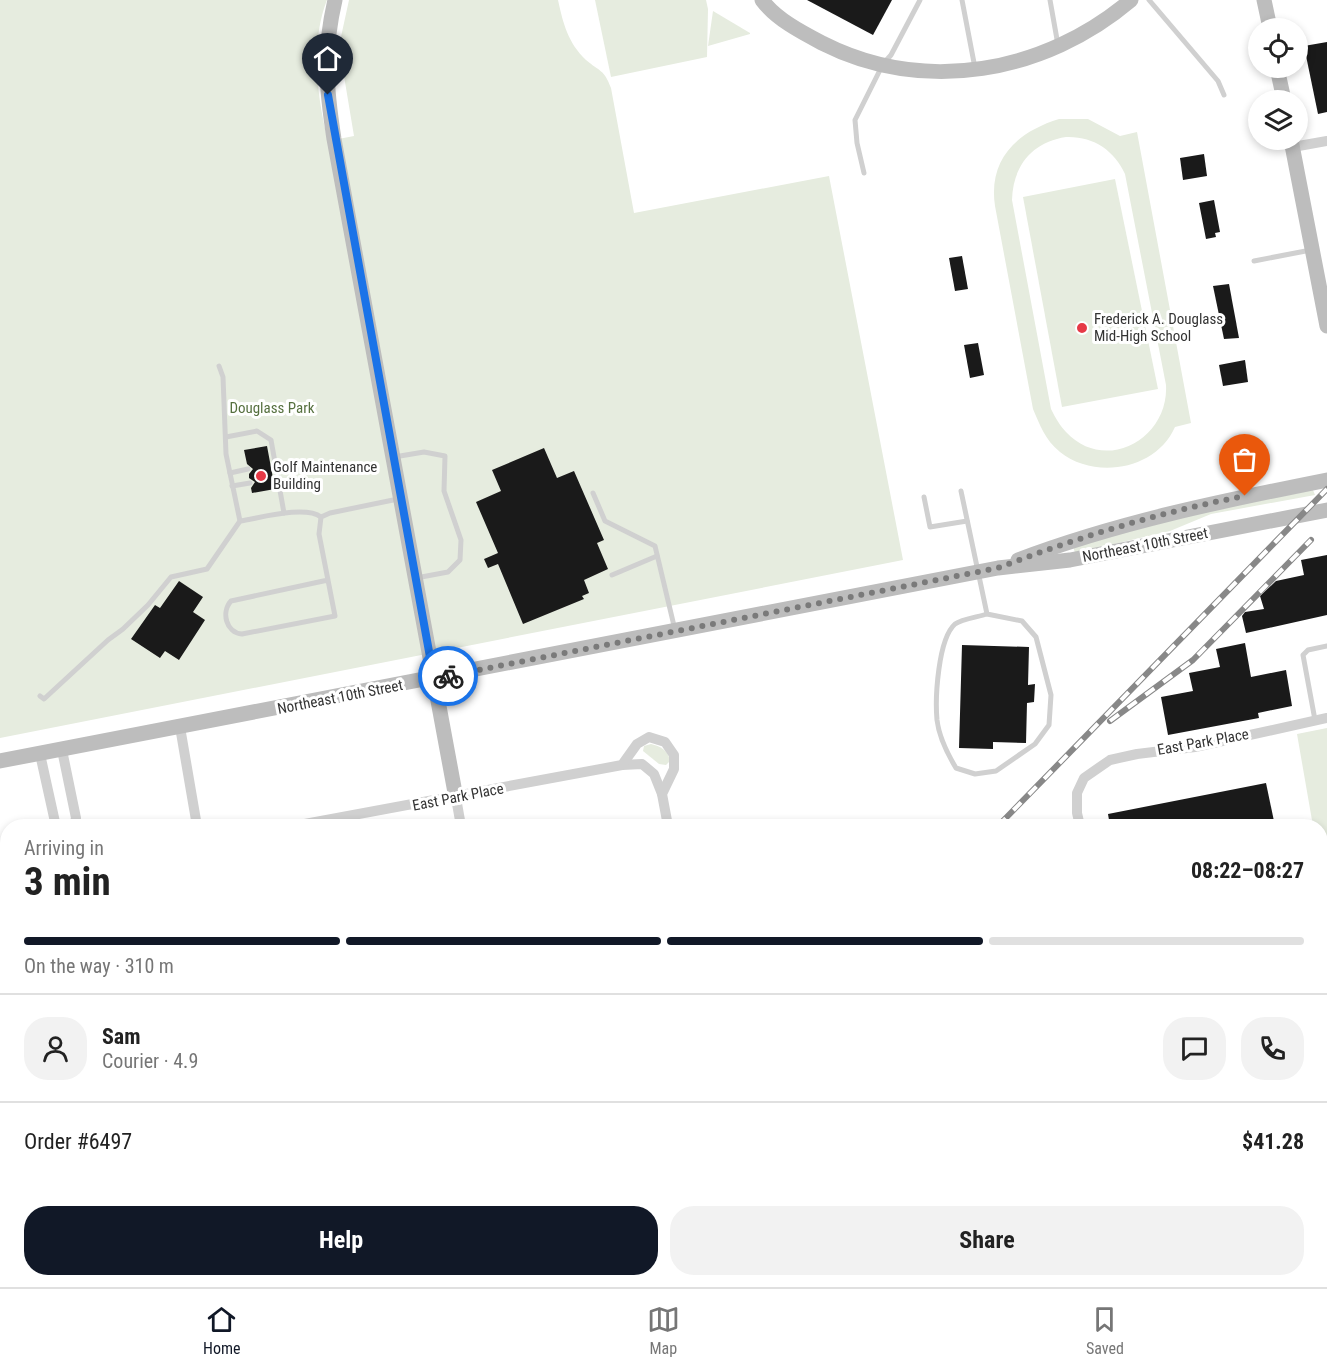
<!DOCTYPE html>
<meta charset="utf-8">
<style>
:root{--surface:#fff;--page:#f2f2f2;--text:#222;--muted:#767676;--line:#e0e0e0;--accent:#111827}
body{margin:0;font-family:"Roboto Condensed",sans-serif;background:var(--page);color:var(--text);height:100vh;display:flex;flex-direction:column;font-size:22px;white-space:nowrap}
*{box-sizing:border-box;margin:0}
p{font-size:20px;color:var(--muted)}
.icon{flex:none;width:33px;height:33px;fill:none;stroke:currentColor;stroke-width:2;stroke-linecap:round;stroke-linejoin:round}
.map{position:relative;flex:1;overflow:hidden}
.drawer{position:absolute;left:0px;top:819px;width:1328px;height:468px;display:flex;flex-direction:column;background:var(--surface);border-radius:24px 24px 0 0;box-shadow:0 3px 9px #0003}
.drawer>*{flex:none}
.buttons{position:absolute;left:1248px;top:18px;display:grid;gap:12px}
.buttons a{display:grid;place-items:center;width:60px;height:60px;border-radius:50%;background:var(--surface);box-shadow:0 3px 9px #0003;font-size:30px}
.pin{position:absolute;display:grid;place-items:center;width:51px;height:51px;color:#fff;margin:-62px -26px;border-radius:50% 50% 50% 0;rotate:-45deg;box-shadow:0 0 6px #0007}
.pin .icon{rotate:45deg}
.courier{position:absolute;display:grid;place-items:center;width:60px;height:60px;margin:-30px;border:4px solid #1a73e8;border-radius:50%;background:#fff;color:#222;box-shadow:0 2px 8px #0007}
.head em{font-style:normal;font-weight:700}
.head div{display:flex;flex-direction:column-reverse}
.head{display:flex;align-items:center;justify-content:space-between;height:102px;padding:0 24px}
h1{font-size:39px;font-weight:700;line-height:45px}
.bar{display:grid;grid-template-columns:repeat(4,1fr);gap:9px 6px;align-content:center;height:72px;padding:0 24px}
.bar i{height:8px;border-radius:4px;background:var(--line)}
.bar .selected{background:var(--accent)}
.bar p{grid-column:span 4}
.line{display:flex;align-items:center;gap:15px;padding:0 24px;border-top:2px solid var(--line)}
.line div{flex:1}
.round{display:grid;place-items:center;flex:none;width:63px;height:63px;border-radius:24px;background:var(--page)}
.button{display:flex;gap:12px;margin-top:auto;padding:12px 24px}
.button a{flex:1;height:69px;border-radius:24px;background:var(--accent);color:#fff;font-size:24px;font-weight:700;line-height:69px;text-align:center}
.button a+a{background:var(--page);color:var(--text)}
.dock{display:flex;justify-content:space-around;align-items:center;height:84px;border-top:2px solid var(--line);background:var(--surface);font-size:16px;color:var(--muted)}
.dock a{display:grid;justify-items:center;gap:3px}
.dock .selected{color:var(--accent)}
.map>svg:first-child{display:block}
.green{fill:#e6ecdf;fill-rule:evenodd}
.building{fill:#1a1a1a}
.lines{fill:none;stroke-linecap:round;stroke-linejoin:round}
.lane{stroke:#d0d0d0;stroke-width:5}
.street{stroke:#d0d0d0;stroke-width:10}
.secondary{stroke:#bdbdbd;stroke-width:15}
.rail-casing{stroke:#888;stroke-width:6}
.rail{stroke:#fff;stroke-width:4;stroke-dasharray:11;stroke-linecap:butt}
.done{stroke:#7a7a7a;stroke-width:6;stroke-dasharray:0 10.8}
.route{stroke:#1a73e8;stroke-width:8}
.poi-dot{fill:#e63946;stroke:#fff;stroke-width:2}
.labels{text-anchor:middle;stroke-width:6;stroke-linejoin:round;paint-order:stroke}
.poi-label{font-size:15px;fill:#333;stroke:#fff;text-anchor:start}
.park-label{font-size:15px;fill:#56703f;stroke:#fff}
.street-label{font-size:15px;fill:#333;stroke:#fff}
</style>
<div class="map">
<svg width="1327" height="1287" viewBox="0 0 1327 1287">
<rect width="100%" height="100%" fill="#fff"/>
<!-- green -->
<g class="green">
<path d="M0,0H327C310,43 317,97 328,141L354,136L339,46L349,0H558C563,23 568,43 586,60C600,72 604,69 611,88L634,213L829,176L903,560L0,738Z"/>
<polygon points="595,0 706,0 708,9 707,57 611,77"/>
<polygon points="713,11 750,33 750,34 708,46"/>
<path d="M1059,119H1088L1120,136L1137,132L1191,423L1175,427C1156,470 1095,480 1060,452C1045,440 1040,425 1033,409L995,206C988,159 1017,132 1059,119ZM1066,137C1093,136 1114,150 1125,174L1166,385C1169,439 1105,474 1066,432C1060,426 1055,417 1051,409L1012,200C1013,165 1033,142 1066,137Z"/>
<polygon points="1115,179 1158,389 1062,407 1023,197"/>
<polygon points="1313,490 1315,495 1211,514 1170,531 1075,553 1073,546 1182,516"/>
<polygon points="1327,728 1327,1036 1320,1037 1320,826 1313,826 1297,734"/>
<path d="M651,744C660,746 669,751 670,761L666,765L659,764L643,751L644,746Z"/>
</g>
<!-- building -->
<g class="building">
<polygon points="807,0 892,0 873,35"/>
<polygon points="1327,42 1327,112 1318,114 1304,46"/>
<polygon points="1204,154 1207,176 1183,180 1180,158"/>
<polygon points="1214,200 1220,232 1215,233 1216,237 1206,239 1199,203"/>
<polygon points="962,256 968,289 955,291 949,258"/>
<polygon points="1229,284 1239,338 1224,339 1213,286"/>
<polygon points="978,343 984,375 970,378 964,345"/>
<polygon points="1245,360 1248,382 1223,386 1219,365"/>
<polygon points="267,446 275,489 252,493 251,488 255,482 249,478 249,474 253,469 247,464 244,450"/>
<polygon points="544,448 557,478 574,471 604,540 597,543 608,569 584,580 589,593 582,596 584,599 523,624 498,564 488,568 484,559 498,553 476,502 501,491 492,470"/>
<polygon points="1327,555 1327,615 1246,633 1242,616 1245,612 1264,609 1260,596 1276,581 1304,575 1301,560"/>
<polygon points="179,581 203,597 193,612 205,620 179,660 165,651 160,658 131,639 155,605 160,608"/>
<polygon points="1245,643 1251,677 1286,670 1292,706 1258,713 1259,718 1168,735 1161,697 1193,691 1189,673 1220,667 1216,649"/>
<polygon points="962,645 1029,647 1028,685 1035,684 1034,702 1027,703 1026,743 993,742 993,749 959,748"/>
<polygon points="1266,783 1275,826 1110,826 1108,814"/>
</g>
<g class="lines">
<!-- lane -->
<g class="lane">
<polyline points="962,0 975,68"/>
<polyline points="1050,0 1058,45"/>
<polyline points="1149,0 1218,81 1224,95"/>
<polyline points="864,173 857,143 855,120 883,64 891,55 920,0"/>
<polyline points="1254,261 1311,250"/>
<polyline points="226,437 257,431 271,440 284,513"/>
<polyline points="394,457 424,452 445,456 444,491 461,540 460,560 448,572 416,578"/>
<polyline points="230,473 248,469"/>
<polyline points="232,486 250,483"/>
<path d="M961,491L987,614L1022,621L1036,637L1051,695L1049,725L1035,744L996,771L975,774L956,768C947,753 939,737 937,720C935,698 938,639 955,624C962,619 978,617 987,614"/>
<polyline points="593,493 605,521 655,546 675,630"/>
<polyline points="924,497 930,527 967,521"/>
<path d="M240,521C260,518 305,505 321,517"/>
<polyline points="612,575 657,556"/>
<path d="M328,580L231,601C221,612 226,633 242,634L335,616L319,534L321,517L330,513L398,499"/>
<polyline points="40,696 44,699 108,640 123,629 148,605 171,577 207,569 240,521 226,454 223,377 219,366"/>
<polyline points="1315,720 1303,655 1308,650 1327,646"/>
</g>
<!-- street -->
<g class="street">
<polyline points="1293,147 1327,141"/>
<polyline points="180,727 197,826"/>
<polyline points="62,750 76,818 74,826"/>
<polyline points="40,754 55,822 58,826"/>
<polyline points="622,765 642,764 654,774 662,794"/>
<polyline points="456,798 461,826"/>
<polyline points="294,826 622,765 637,744 649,737 665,742 674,755 674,769 662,794 668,826"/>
<polyline points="1080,826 1077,813 1077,793 1084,778 1110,760 1137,754 1195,747 1327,718"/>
<polyline points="1320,1147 1327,1145"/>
<polyline points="96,1280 98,1287"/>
<polyline points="826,1280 828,1287"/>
<polyline points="1174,1280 1175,1287"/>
<polyline points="192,1287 198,1280"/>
<polyline points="401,1287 406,1280"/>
</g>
<!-- secondary -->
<g class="secondary">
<path d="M335,0C323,51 326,87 334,139L456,798"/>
<path d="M762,0C776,19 801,32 822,43C924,95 1045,73 1131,0"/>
<polyline points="1264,0 1270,28"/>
<polyline points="1277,68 1284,100"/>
<polyline points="1291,140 1327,326"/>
<path d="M1018,560C1118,522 1222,501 1327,480"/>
<polyline points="0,761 998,568 1070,560 1327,510"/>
</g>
<defs>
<g id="rail">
<polyline points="1110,721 1193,660 1311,540"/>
<polyline points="998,826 1327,489"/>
<polyline points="555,1287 562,1280"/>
</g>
</defs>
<!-- rail casing -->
<use href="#rail" class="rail-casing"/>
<!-- rail -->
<use href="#rail" class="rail"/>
</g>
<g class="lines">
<!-- done -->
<path class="done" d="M448,676L998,568C1079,537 1160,512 1245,496"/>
<!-- route -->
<polyline class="route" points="328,95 434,679 448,676"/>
</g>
<!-- markers -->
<g class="poi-dot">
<circle cx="1082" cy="328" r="6"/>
<circle cx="261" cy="476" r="6"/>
</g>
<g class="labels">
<!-- poi labels -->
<g class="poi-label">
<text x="1094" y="324">Frederick A. Douglass<tspan x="1094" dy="17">Mid-High School</tspan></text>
<text x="273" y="472">Golf Maintenance<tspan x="273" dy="17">Building</tspan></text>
</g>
<!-- park labels -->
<g class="park-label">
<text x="272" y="413">Douglass Park</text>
</g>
<!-- street labels -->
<g class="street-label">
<text transform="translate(1145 545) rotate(-11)" y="5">Northeast 10th Street</text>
<text transform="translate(340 697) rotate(-11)" y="5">Northeast 10th Street</text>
<text transform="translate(1203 742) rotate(-10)" y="5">East Park Place</text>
<text transform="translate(458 797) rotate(-11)" y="5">East Park Place</text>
</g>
</g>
</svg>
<div class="buttons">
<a><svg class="icon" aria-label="locate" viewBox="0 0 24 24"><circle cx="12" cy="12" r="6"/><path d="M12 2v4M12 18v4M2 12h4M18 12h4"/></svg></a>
<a><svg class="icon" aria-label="layers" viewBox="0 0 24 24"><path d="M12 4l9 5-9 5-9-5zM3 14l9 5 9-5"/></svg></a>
</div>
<div class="pin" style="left:1245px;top:496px;background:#ea580c"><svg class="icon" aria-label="bag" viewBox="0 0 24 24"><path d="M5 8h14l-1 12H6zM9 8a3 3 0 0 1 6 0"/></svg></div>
<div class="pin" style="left:328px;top:95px;background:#1f2937"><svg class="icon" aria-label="home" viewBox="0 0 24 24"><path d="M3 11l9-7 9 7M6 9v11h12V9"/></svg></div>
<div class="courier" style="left:448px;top:676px"><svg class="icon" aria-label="bike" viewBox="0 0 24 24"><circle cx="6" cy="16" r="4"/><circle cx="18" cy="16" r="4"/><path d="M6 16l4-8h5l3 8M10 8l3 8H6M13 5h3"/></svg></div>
<section class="drawer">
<div class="head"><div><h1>3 min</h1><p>Arriving in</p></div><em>08:22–08:27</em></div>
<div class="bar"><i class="selected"></i><i class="selected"></i><i class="selected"></i><i></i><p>On the way · 310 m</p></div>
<div class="line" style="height:108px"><a class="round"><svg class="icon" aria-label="person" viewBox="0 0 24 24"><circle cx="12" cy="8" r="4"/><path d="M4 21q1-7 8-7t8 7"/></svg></a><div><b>Sam</b><p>Courier · 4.9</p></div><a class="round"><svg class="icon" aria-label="chat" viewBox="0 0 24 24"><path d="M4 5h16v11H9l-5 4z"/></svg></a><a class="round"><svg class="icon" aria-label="phone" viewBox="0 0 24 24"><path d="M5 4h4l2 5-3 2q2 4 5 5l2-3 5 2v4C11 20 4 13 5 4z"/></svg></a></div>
<div class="line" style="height:78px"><div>Order #6497</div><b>$41.28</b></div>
<div class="button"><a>Help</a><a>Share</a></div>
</section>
</div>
<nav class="dock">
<a class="selected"><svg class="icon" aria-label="home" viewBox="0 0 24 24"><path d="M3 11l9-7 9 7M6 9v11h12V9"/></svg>Home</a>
<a><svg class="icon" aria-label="map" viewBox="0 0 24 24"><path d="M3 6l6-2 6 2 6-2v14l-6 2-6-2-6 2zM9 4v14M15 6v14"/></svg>Map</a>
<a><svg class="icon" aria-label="saved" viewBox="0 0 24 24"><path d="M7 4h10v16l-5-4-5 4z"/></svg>Saved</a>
</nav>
